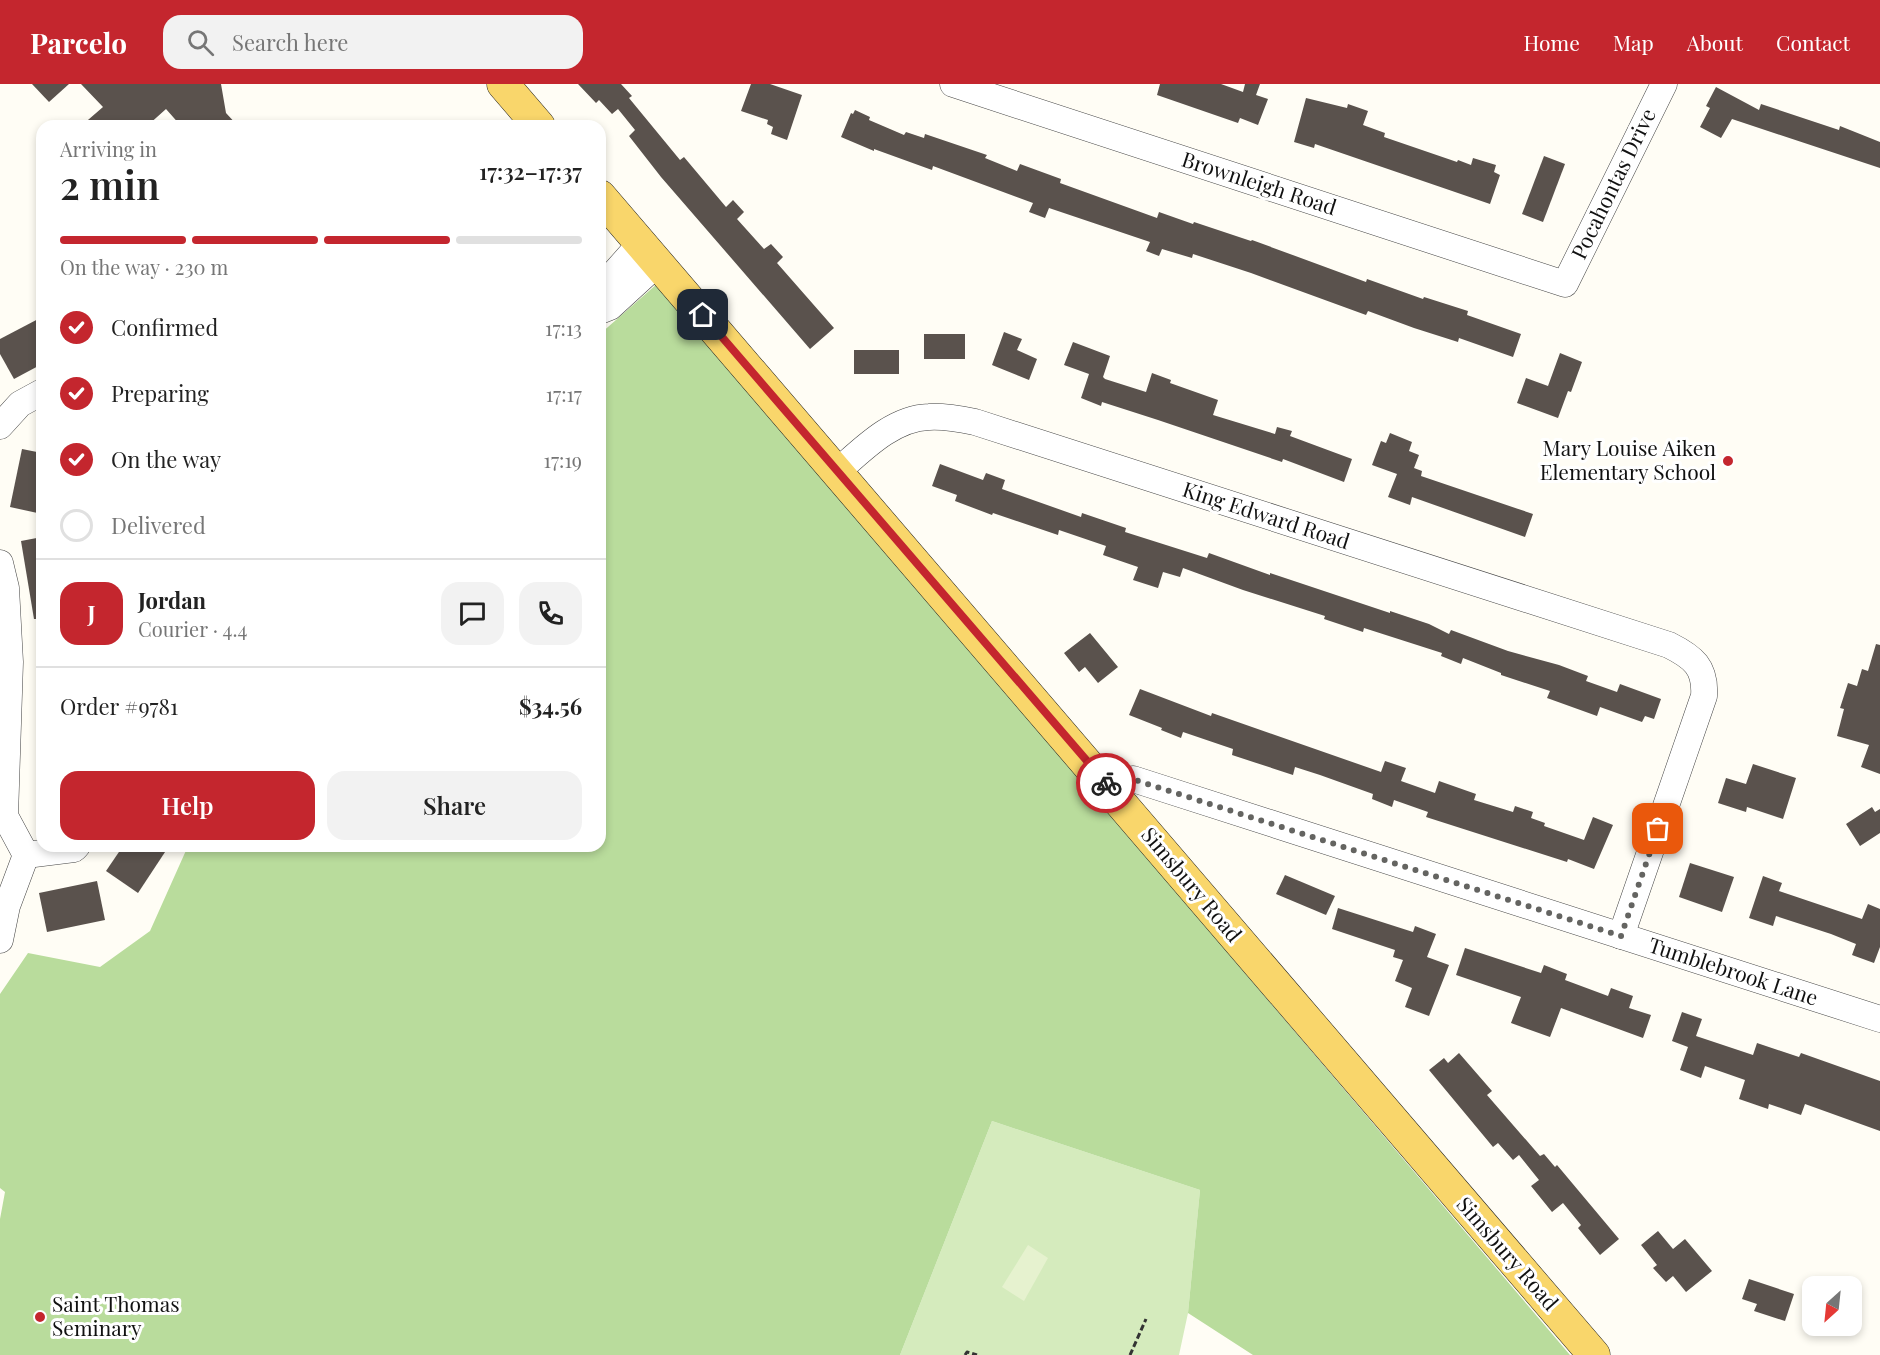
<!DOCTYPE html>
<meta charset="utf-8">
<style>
:root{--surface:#fff;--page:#f2f2f2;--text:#222;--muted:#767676;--line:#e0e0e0;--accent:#c4262e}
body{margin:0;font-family:"Playfair Display",serif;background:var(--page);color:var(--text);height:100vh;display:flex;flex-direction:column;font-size:22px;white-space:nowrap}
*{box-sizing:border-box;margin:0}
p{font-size:20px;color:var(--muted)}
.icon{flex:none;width:33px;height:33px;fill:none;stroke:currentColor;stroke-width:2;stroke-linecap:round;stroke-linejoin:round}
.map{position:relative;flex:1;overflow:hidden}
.drawer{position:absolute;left:36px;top:36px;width:570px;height:732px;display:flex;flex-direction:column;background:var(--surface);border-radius:18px;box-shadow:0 3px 9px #0003}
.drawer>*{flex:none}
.needle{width:39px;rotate:207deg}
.buttons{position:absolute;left:1802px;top:1192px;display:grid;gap:12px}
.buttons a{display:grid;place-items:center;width:60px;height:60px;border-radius:12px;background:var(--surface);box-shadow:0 3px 9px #0003;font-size:30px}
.pin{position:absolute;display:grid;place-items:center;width:51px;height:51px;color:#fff;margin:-26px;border-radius:12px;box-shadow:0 3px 9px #0006}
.courier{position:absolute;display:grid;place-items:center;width:60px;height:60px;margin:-30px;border:4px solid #c4262e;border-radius:50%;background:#fff;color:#222;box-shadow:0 2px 8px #0007}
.overview em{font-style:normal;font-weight:600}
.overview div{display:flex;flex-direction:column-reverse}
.overview{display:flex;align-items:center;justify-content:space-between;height:102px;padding:0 24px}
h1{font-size:39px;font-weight:600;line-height:45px}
.bar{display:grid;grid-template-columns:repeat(4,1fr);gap:9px 6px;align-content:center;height:72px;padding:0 24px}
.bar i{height:8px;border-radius:4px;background:var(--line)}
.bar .active{background:var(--accent)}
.bar p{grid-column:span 4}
.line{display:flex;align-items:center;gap:15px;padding:0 24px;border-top:2px solid var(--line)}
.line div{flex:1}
.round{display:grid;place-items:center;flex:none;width:63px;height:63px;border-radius:18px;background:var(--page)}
ol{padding:0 24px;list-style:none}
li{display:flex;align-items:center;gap:18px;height:66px}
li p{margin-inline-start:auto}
li .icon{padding:6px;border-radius:50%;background:var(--accent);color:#fff;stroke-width:4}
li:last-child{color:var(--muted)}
li i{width:33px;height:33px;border:3px solid var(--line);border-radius:50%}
.cta{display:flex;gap:12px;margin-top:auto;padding:12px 24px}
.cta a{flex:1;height:69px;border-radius:18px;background:var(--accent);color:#fff;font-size:24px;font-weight:600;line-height:69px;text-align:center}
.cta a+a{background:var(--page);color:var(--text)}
header{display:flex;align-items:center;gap:36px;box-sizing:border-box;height:84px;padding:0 30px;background:var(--accent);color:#fff}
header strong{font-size:28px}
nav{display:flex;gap:33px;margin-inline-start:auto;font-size:21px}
.search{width:420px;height:54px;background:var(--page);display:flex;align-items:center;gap:15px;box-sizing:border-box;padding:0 21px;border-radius:18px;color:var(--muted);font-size:22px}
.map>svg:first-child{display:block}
.green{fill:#d5ebbd}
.forest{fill:#b9dc9c}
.pitch{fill:#e6f2cf}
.building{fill:#5a524d}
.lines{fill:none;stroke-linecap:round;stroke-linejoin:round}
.minor-casing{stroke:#444;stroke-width:27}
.major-casing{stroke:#222;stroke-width:33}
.path{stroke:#333;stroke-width:3;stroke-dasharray:6 3;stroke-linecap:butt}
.minor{stroke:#fff;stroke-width:26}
.major{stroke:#f9d66b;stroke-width:32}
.done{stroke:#646461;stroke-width:6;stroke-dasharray:0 10.8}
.route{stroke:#c4262e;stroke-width:8}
.poi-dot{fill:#c4262e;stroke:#fff;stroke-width:2}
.labels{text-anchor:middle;stroke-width:6;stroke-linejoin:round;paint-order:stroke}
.street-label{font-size:21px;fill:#111;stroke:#fff}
.poi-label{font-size:21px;fill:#111;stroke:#fff;text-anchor:end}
</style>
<header>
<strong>Parcelo</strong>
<div class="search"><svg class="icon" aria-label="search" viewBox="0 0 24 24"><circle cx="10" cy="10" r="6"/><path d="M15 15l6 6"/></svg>Search here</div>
<nav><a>Home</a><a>Map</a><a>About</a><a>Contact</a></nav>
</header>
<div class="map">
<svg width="1880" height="1271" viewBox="0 0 1880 1271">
<rect width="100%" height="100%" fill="#fffdf5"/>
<!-- green -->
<polygon class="green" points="992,1037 1200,1106 1188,1229 1179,1271 900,1271"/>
<!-- forest -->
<polygon class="forest" points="658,199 1570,1271 1253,1271 1188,1229 1200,1106 992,1037 900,1271 0,1271 0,1135 5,1108 0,1104 0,910 28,869 100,883 150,847 188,762 600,762 600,250"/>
<!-- pitch -->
<polygon class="pitch" points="1028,1161 1048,1174 1024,1217 1002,1203"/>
<!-- building -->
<g class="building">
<polygon points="32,0 69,0 49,18"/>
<polygon points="81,0 221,0 226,29 238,42 181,42 166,25 147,42 81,42 103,23"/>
<polygon points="578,0 621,0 632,12 629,14 680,76 684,73 726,123 733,116 744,128 737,135 764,165 771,160 783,173 777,179 834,244 810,265 661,93 629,52 635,46 618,25 612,30 599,16 596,19"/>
<polygon points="751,0 770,0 802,11 787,56 771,50 773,43 767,40 768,36 741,27"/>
<polygon points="1160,0 1221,0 1243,8 1245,0 1260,0 1256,11 1268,15 1258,41 1240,34 1238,39 1157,11"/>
<polygon points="1716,3 1759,26 1761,20 1839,46 1840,42 1880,58 1880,84 1732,35 1721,54 1700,43 1710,24 1706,22"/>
<polygon points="1306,14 1347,24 1348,20 1368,27 1363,41 1385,49 1384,53 1457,78 1458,76 1471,81 1473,74 1496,81 1494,88 1500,91 1490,120 1315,60 1314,64 1294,58"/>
<polygon points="855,26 870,33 869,36 904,51 906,48 924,54 925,50 987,71 985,74 1017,87 1020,80 1061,95 1060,99 1157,134 1159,128 1193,140 1194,138 1251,157 1252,156 1366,198 1367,195 1423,215 1424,213 1468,227 1467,231 1521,250 1513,273 1459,254 1458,258 1414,244 1368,227 1366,231 1251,189 1193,170 1192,174 1162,165 1159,172 1146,167 1150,158 1049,124 1045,134 1029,128 1033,119 933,82 932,86 874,65 874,67 841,53 851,29 853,30"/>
<polygon points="1544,72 1565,80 1543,138 1522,130"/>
<polygon points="42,233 42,280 14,295 0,270 0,255"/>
<polygon points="1004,248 1022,255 1017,266 1037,275 1029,296 992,281"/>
<rect x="924" y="250" width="41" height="25"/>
<polygon points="1073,258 1110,272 1103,293 1105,295 1146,308 1152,289 1171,296 1170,299 1218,316 1213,331 1275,350 1277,343 1292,347 1290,352 1352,375 1344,398 1283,375 1282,378 1158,336 1102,318 1101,322 1081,314 1089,290 1064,281"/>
<rect x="854" y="266" width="45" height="24"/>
<polygon points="1560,269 1582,278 1571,308 1568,307 1558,334 1517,319 1526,294 1548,302"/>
<polygon points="1390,349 1412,358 1409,367 1419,371 1414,384 1422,387 1421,392 1533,430 1525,453 1412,413 1410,421 1388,413 1397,390 1372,381 1381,357 1386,359"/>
<polygon points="22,365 42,369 42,430 10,423"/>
<polygon points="940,380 983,396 986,389 1005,396 1002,405 1081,433 1082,429 1126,444 1125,448 1207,474 1209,469 1270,491 1270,489 1390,529 1390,527 1429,540 1449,550 1451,546 1508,567 1559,581 1588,592 1586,597 1617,608 1620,600 1661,615 1654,635 1645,632 1642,638 1600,623 1597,632 1547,614 1550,607 1501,591 1501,589 1463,574 1461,580 1441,572 1442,569 1364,544 1363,548 1324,535 1325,532 1243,506 1183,484 1180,493 1163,488 1158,504 1133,496 1138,483 1103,471 1106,462 1059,446 1058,451 993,429 992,431 955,417 957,411 932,402"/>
<polygon points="42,453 42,535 34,535 21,457"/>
<polygon points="1090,549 1118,583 1098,599 1085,583 1079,588 1064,569"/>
<polygon points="1876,560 1880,561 1880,690 1861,683 1869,661 1837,652 1844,625 1840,624 1848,599 1857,602 1862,585 1868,587"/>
<polygon points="1140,605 1211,632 1212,629 1381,688 1385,677 1406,684 1401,697 1435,709 1439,697 1476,710 1474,716 1513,728 1515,722 1533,728 1531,734 1545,739 1544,742 1584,756 1593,733 1613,741 1594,785 1568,775 1567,778 1426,733 1428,728 1394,716 1392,723 1372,715 1373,710 1320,691 1295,683 1293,691 1232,671 1233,665 1183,648 1181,654 1161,646 1162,644 1129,631"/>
<polygon points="1753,680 1796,694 1783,735 1747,723 1746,728 1718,719 1726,694 1746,700"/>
<polygon points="1872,723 1875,728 1880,725 1880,749 1860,762 1846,740"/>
<polygon points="123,762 169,762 138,809 106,787"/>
<polygon points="1690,779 1734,793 1722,828 1679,813"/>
<polygon points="1285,791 1335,812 1326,831 1276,810"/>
<polygon points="1763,792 1782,799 1779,807 1862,835 1868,820 1880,825 1880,863 1874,879 1852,871 1856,860 1831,850 1776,832 1773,842 1749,834"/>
<polygon points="97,797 105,836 47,848 39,809"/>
<polygon points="1338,824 1413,848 1415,842 1436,850 1427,873 1449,881 1429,932 1405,923 1412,904 1395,897 1403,876 1393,873 1395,866 1332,845"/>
<polygon points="1465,864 1541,889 1544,881 1567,890 1565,896 1608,912 1611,904 1633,912 1629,924 1651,931 1643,954 1561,924 1550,953 1511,939 1521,913 1456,891"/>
<polygon points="1682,928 1702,935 1696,952 1753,971 1757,959 1799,973 1801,969 1880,997 1880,1047 1805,1020 1801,1031 1769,1020 1768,1025 1739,1015 1745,996 1705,982 1701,994 1680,986 1688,963 1672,957"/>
<polygon points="1459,969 1492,1007 1487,1011 1540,1072 1544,1070 1555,1083 1557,1081 1619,1155 1600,1171 1578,1144 1581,1141 1563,1119 1552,1128 1531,1102 1539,1096 1519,1071 1513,1076 1498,1059 1493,1063 1429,986 1444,974 1448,979"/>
<polygon points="1658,1147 1673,1165 1685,1155 1712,1187 1686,1208 1673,1192 1666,1198 1653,1184 1657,1181 1641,1161"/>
<polygon points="1749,1195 1794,1210 1785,1237 1754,1227 1757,1220 1742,1215"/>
</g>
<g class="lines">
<defs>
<g id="minor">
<polyline points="953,0 1565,200 1664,0"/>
<polyline points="600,205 641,159"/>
<polyline points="600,227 610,223 658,179"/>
<polyline points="0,342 20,320 42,308"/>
<path d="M838,387C863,365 893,334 929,333C944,332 960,335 975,338L1669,561C1693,573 1706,583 1704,612L1621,852"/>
<polyline points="0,479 6,504 10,578 5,732 26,771 74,765 77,762"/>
<polyline points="1105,699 1133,695 1880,935"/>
<polyline points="0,856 7,822 26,771"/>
</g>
<g id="major">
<polyline points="503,0 539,42"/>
<path d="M600,112C934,496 1260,887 1594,1271"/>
</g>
</defs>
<!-- minor casing -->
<use href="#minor" class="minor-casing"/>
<!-- major casing -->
<use href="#major" class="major-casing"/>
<!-- path -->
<g class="path">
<polyline points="965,1271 967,1268 977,1271"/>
<polyline points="1130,1271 1146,1235"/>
</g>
<!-- minor -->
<use href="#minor" class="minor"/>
<!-- major -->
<use href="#major" class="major"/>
</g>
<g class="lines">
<!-- done -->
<polyline class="done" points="1106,699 1132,695 1621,852 1658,745"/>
<!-- route -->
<polyline class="route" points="703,231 1106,699"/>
</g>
<!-- markers -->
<g class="poi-dot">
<circle cx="1728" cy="377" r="6"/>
<circle cx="40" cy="1233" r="6"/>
</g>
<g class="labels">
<!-- street labels -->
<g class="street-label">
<text transform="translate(1259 100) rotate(18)" y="7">Brownleigh Road</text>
<text transform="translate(1614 100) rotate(-64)" y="7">Pocahontas Drive</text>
<text transform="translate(1266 432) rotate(18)" y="7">King Edward Road</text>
<text transform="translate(1191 801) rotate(50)" y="7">Simsbury Road</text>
<text transform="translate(1733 888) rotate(18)" y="7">Tumblebrook Lane</text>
<text transform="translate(1507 1170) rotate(49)" y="7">Simsbury Road</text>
</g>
<!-- poi labels -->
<g class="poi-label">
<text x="1716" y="372">Mary Louise Aiken<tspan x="1716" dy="24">Elementary School</tspan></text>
<text x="52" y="1228" text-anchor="start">Saint Thomas<tspan x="52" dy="24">Seminary</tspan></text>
</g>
</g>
</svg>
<div class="buttons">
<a><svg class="needle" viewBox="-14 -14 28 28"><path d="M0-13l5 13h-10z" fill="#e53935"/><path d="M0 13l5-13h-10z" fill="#767676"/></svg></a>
</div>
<div class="pin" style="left:1658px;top:745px;background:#ea580c"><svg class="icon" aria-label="bag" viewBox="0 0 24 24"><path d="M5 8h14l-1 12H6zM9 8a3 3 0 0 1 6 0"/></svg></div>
<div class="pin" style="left:703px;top:231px;background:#1f2937"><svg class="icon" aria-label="home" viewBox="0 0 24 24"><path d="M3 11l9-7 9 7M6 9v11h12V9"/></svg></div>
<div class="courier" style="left:1106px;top:699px"><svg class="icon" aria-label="bike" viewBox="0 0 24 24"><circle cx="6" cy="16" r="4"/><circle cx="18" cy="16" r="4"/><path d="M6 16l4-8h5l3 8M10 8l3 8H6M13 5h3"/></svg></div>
<section class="drawer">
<div class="overview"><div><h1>2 min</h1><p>Arriving in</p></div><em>17:32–17:37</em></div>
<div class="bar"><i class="active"></i><i class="active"></i><i class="active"></i><i></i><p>On the way · 230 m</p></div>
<ol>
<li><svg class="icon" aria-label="check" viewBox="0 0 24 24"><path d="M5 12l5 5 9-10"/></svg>Confirmed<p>17:13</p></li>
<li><svg class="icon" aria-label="check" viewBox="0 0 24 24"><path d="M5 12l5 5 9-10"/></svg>Preparing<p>17:17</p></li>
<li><svg class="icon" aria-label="check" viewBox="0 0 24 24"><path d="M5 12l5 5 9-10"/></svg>On the way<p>17:19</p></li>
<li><i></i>Delivered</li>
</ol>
<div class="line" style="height:108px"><b class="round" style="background:var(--accent);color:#fff">J</b><div><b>Jordan</b><p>Courier · 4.4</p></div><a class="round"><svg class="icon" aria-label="chat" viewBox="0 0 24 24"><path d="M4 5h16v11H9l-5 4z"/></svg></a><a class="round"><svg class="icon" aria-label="phone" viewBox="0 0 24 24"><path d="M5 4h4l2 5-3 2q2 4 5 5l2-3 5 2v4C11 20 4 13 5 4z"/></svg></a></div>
<div class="line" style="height:78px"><div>Order #9781</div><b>$34.56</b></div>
<div class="cta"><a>Help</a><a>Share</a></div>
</section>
</div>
